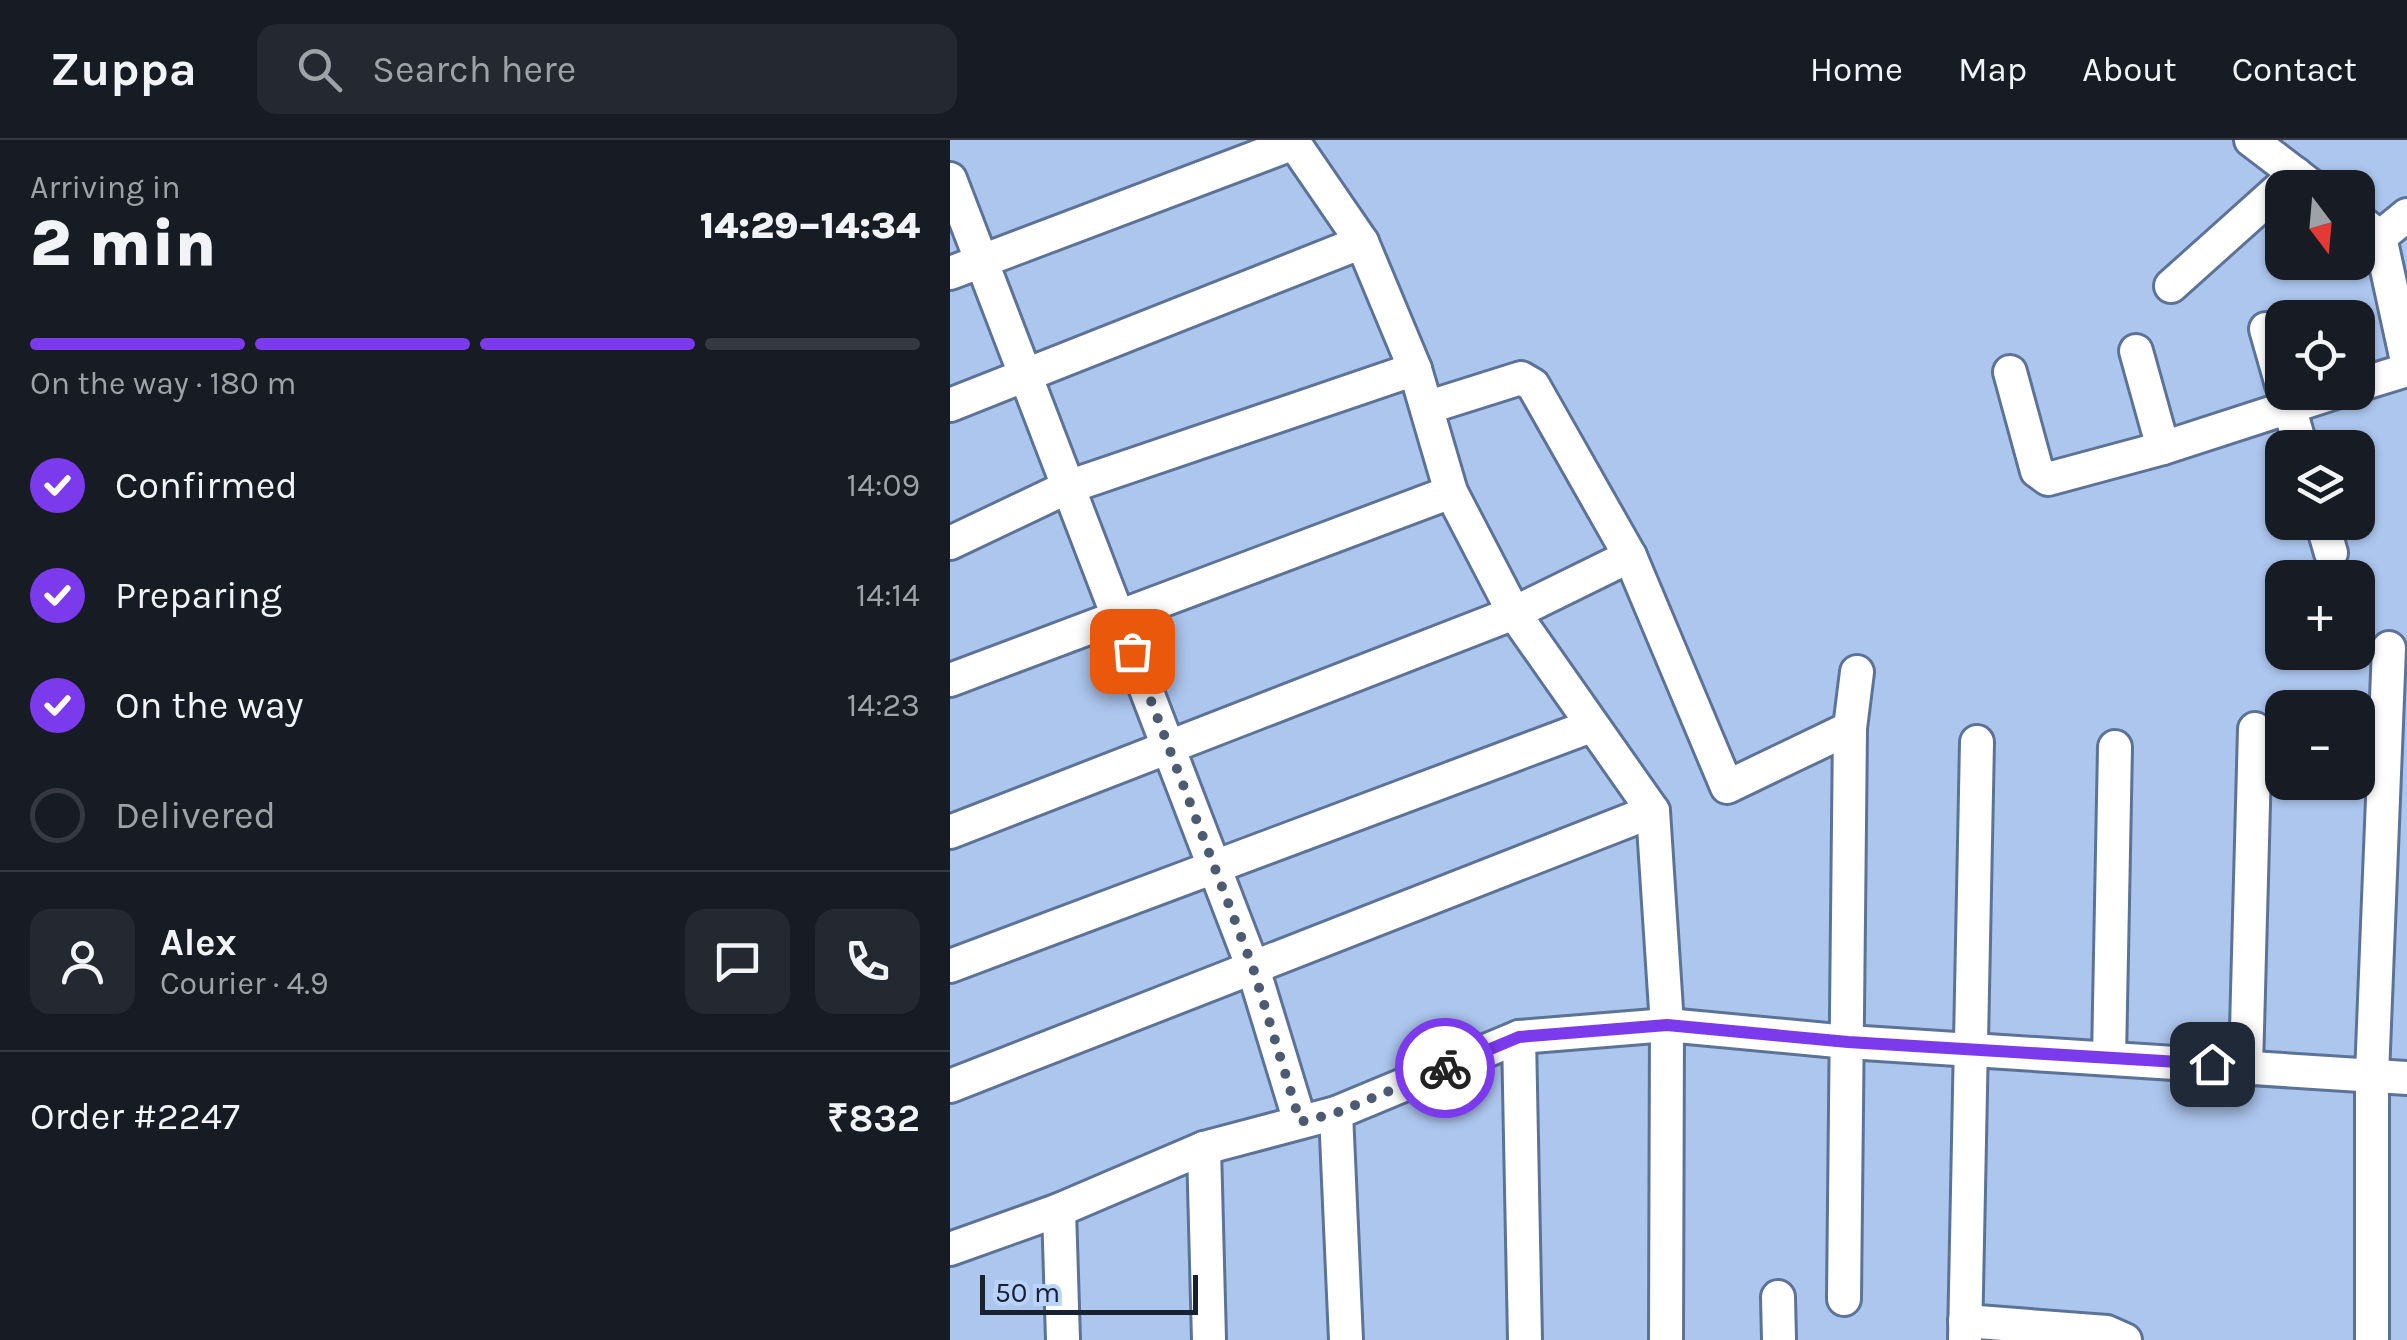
<!DOCTYPE html>
<meta charset="utf-8">
<style>
:root{--surface:#171b24;--page:#242831;--text:#f1f3f6;--muted:#9ea1a6;--line:#363941;--accent:#7c3aed}
body{margin:0;font-family:Karla,sans-serif;background:var(--page);color:var(--text);height:100vh;display:flex;flex-direction:column;font-size:38px;white-space:nowrap}
*{box-sizing:border-box;margin:0}
p{font-size:32px;color:var(--muted)}
.icon{flex:none;width:55px;height:55px;fill:none;stroke:currentColor;stroke-width:2;stroke-linecap:round;stroke-linejoin:round}
.map{position:relative;flex:1;overflow:hidden}
.sheet{display:flex;flex-direction:column;background:var(--surface);width:950px}
.sheet>*{flex:none}
.needle{width:65px;rotate:164deg}
.controls{position:absolute;left:1315px;top:30px;display:grid;gap:20px}
.controls a{display:grid;place-items:center;width:110px;height:110px;border-radius:20px;background:var(--surface);box-shadow:0 2px 8px #0004;font-size:50px}
.scale{position:absolute;left:30px;bottom:25px;width:218px;box-sizing:border-box;padding-left:10px;border:5px solid #182130;border-top:0;font-size:28px;line-height:35px;white-space:nowrap;color:#182130;-webkit-text-stroke:8px #bad3fc;paint-order:stroke}
.pin{position:absolute;display:grid;place-items:center;width:85px;height:85px;color:#fff;margin:-42px;border-radius:20px;box-shadow:0 5px 15px #0006}
.courier{position:absolute;display:grid;place-items:center;width:100px;height:100px;margin:-50px;border:8px solid #7c3aed;border-radius:50%;background:#fff;color:#222;box-shadow:0 2px 12px #0007}
.headline em{font-style:normal;font-weight:800}
.headline div{display:flex;flex-direction:column-reverse}
.headline{display:flex;align-items:center;justify-content:space-between;height:170px;padding:0 30px}
h1{font-size:65px;font-weight:800;line-height:75px}
.bar{display:grid;grid-template-columns:repeat(4,1fr);gap:15px 10px;align-content:center;height:120px;padding:0 30px}
.bar i{height:12px;border-radius:8px;background:var(--line)}
.bar .active{background:var(--accent)}
.bar p{grid-column:span 4}
.line{display:flex;align-items:center;gap:25px;padding:0 30px;border-top:2px solid var(--line)}
.line div{flex:1}
.round{display:grid;place-items:center;flex:none;width:105px;height:105px;border-radius:20px;background:var(--page)}
ol{padding:0 30px;list-style:none}
li{display:flex;align-items:center;gap:30px;height:110px}
li p{margin-inline-start:auto}
li .icon{padding:10px;border-radius:50%;background:var(--accent);color:#fff;stroke-width:4}
li:last-child{color:var(--muted)}
li i{width:55px;height:55px;border:5px solid var(--line);border-radius:50%}
header{display:flex;align-items:center;gap:60px;box-sizing:border-box;height:140px;padding:0 50px;background:var(--surface);border-bottom:2px solid var(--line)}
header strong{font-size:48px}
nav{display:flex;gap:55px;margin-inline-start:auto;font-size:35px}
.search{width:700px;height:90px;background:var(--page);display:flex;align-items:center;gap:25px;box-sizing:border-box;padding:0 35px;border-radius:20px;color:var(--muted);font-size:38px}
main{display:flex;flex:1;min-height:0}
.map>svg:first-child{display:block}
.lines{fill:none;stroke-linecap:round;stroke-linejoin:round}
.street-casing{stroke:#5c7297;stroke-width:38}
.street{stroke:#fff;stroke-width:32}
.done{stroke:#4c5b72;stroke-width:10;stroke-dasharray:0 18}
.route{stroke:#7c3aed;stroke-width:12}
</style>
<header>
<strong>Zuppa</strong>
<div class="search"><svg class="icon" aria-label="search" viewBox="0 0 24 24"><circle cx="10" cy="10" r="6"/><path d="M15 15l6 6"/></svg>Search here</div>
<nav><a>Home</a><a>Map</a><a>About</a><a>Contact</a></nav>
</header>
<main>
<section class="sheet">
<div class="headline"><div><h1>2 min</h1><p>Arriving in</p></div><em>14:29–14:34</em></div>
<div class="bar"><i class="active"></i><i class="active"></i><i class="active"></i><i></i><p>On the way · 180 m</p></div>
<ol>
<li><svg class="icon" aria-label="check" viewBox="0 0 24 24"><path d="M5 12l5 5 9-10"/></svg>Confirmed<p>14:09</p></li>
<li><svg class="icon" aria-label="check" viewBox="0 0 24 24"><path d="M5 12l5 5 9-10"/></svg>Preparing<p>14:14</p></li>
<li><svg class="icon" aria-label="check" viewBox="0 0 24 24"><path d="M5 12l5 5 9-10"/></svg>On the way<p>14:23</p></li>
<li><i></i>Delivered</li>
</ol>
<div class="line" style="height:180px"><a class="round"><svg class="icon" aria-label="person" viewBox="0 0 24 24"><circle cx="12" cy="8" r="4"/><path d="M4 21q1-7 8-7t8 7"/></svg></a><div><b>Alex</b><p>Courier · 4.9</p></div><a class="round"><svg class="icon" aria-label="chat" viewBox="0 0 24 24"><path d="M4 5h16v11H9l-5 4z"/></svg></a><a class="round"><svg class="icon" aria-label="phone" viewBox="0 0 24 24"><path d="M5 4h4l2 5-3 2q2 4 5 5l2-3 5 2v4C11 20 4 13 5 4z"/></svg></a></div>
<div class="line" style="height:130px"><div>Order #2247</div><b>₹832</b></div>
</section>
<div class="map">
<svg width="1457" height="1200" viewBox="0 0 1457 1200">
<rect width="100%" height="100%" fill="#adc6ee"/>
<g class="lines">
<defs>
<g id="street">
<polyline points="342,0 412,102 465,229 501,352 564,473 703,671 717,885 716,1200"/>
<polyline points="1301,0 1360,45"/>
<polyline points="0,39 303,828 350,982"/>
<polyline points="1408,80 1430,97 1457,221"/>
<polyline points="1430,97 1457,75"/>
<polyline points="0,133 344,3"/>
<polyline points="1221,146 1346,34"/>
<polyline points="1316,189 1332,245"/>
<polyline points="1186,211 1213,308"/>
<polyline points="1060,232 1087,331 1098,339 1213,308 1386,252"/>
<polyline points="1408,245 1457,230"/>
<polyline points="1335,252 1351,308"/>
<polyline points="0,265 412,102"/>
<polyline points="479,267 571,238 583,245 680,416 777,647 900,588"/>
<polyline points="1372,382 1381,413"/>
<polyline points="0,403 118,347 465,229"/>
<polyline points="0,540 501,352"/>
<polyline points="0,692 564,473 680,416"/>
<polyline points="0,826 641,586"/>
<polyline points="569,897 575,1200"/>
<polyline points="1159,918 1165,607"/>
<polyline points="1296,927 1305,589"/>
<polyline points="0,946 703,671"/>
<polyline points="386,973 396,1200"/>
<polyline points="254,1008 259,1200"/>
<polyline points="109,1070 113,1200"/>
<polyline points="0,1109 109,1070 254,1008 386,973 569,897 717,885 898,902 1457,938"/>
<polyline points="828,1157 829,1200"/>
<polyline points="894,1159 900,588 907,532"/>
<polyline points="1015,1181 1157,1192 1175,1200"/>
<polyline points="1015,1200 1027,602"/>
<polyline points="1422,1200 1422,935 1439,508"/>
</g>
</defs>
<!-- street casing -->
<use href="#street" class="street-casing"/>
<!-- street -->
<use href="#street" class="street"/>
</g>
<g class="lines">
<!-- done -->
<polyline class="done" points="182,511 303,828 350,982 386,973 495,928"/>
<!-- route -->
<polyline class="route" points="495,928 569,897 717,885 898,902 1262,924"/>
</g>
</svg>
<div class="controls">
<a><svg class="needle" viewBox="-14 -14 28 28"><path d="M0-13l5 13h-10z" fill="#e53935"/><path d="M0 13l5-13h-10z" fill="#9ea1a6"/></svg></a>
<a><svg class="icon" aria-label="locate" viewBox="0 0 24 24"><circle cx="12" cy="12" r="6"/><path d="M12 2v4M12 18v4M2 12h4M18 12h4"/></svg></a>
<a><svg class="icon" aria-label="layers" viewBox="0 0 24 24"><path d="M12 4l9 5-9 5-9-5zM3 14l9 5 9-5"/></svg></a>
<a>+</a>
<a>−</a>
</div>
<div class="scale">50 m</div>
<div class="pin" style="left:182px;top:511px;background:#ea580c"><svg class="icon" aria-label="bag" viewBox="0 0 24 24"><path d="M5 8h14l-1 12H6zM9 8a3 3 0 0 1 6 0"/></svg></div>
<div class="pin" style="left:1262px;top:924px;background:#1f2937"><svg class="icon" aria-label="home" viewBox="0 0 24 24"><path d="M3 11l9-7 9 7M6 9v11h12V9"/></svg></div>
<div class="courier" style="left:495px;top:928px"><svg class="icon" aria-label="bike" viewBox="0 0 24 24"><circle cx="6" cy="16" r="4"/><circle cx="18" cy="16" r="4"/><path d="M6 16l4-8h5l3 8M10 8l3 8H6M13 5h3"/></svg></div>
</div>
</main>
